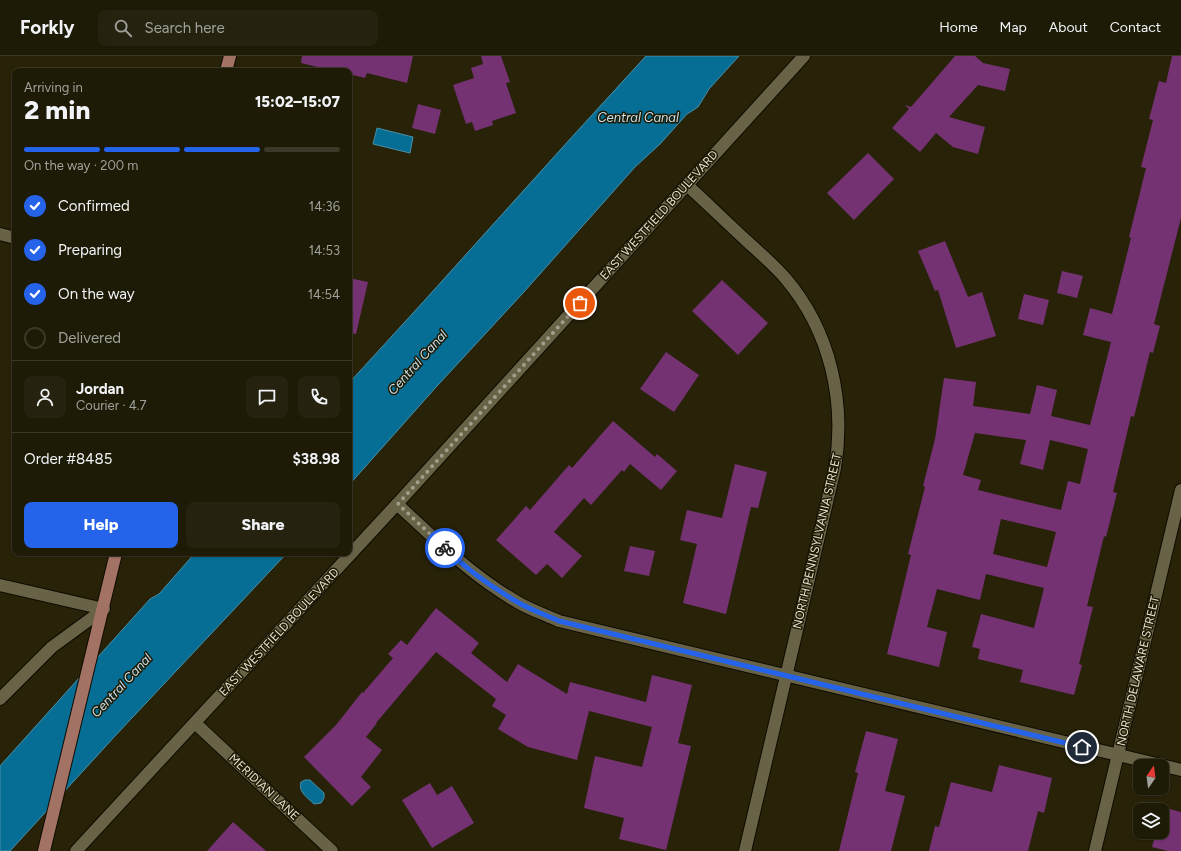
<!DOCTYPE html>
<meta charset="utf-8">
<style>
:root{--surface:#1d1a06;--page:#252310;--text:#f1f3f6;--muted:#a0a19b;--line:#3b3828;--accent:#2563eb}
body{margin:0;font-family:Figtree,sans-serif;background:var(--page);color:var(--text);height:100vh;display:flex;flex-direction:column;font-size:15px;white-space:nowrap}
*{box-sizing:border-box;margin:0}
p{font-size:13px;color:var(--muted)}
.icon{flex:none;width:22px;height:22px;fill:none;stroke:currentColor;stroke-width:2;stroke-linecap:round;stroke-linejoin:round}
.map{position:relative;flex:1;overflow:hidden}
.details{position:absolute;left:12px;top:12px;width:340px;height:488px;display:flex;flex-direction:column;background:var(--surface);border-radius:8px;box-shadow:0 1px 3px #0004,0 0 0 1px var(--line)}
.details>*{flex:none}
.needle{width:26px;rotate:14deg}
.tools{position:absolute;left:1133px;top:703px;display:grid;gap:8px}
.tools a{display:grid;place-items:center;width:36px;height:36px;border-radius:8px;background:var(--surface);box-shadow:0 1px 3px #0004,0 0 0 1px var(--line);font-size:20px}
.pin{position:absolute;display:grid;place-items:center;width:34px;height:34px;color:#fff;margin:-17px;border:2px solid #fff;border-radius:50%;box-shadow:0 1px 4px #0007}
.courier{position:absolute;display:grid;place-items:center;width:40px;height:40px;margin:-20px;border:3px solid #2563eb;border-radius:50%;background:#fff;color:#222;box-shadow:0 1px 5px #0007}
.headline em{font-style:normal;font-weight:800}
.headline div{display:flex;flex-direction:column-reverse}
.headline{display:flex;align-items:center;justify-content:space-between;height:68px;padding:0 12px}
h1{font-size:26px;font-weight:800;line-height:30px}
.bar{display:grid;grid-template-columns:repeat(4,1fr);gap:6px 4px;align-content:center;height:48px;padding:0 12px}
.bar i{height:5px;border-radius:3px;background:var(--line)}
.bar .on{background:var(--accent)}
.bar p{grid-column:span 4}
.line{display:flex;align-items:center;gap:10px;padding:0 12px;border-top:1px solid var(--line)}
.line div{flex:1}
.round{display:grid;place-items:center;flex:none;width:42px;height:42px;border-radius:8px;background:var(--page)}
ol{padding:0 12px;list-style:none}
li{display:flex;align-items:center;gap:12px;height:44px}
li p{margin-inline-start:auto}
li .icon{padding:4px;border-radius:50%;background:var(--accent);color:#fff;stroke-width:4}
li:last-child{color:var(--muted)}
li i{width:22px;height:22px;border:2px solid var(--line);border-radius:50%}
.cta{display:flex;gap:8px;margin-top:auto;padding:8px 12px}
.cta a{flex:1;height:46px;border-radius:8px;background:var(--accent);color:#fff;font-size:16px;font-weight:800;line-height:46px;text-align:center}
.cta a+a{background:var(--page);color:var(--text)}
header{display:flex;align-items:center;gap:24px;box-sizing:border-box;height:56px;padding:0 20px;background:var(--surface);border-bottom:1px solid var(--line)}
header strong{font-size:19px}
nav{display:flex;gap:22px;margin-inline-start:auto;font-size:14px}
.search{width:280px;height:36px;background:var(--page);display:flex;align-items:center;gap:10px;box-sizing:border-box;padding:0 14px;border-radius:8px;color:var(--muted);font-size:15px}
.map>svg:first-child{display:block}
.water{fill:#066d95;stroke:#4890a7}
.building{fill:#753273;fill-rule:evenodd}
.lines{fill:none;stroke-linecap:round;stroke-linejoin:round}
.street-casing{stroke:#100b00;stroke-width:14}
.secondary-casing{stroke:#100b00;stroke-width:14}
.primary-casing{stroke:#100b00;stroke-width:14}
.street{stroke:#686347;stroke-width:12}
.secondary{stroke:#686347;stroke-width:12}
.primary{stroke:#a27265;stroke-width:12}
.done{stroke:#a19e8a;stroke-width:4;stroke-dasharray:0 7.2}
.route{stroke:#2563eb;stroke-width:5}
.labels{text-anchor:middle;stroke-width:3;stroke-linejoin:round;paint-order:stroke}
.street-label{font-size:12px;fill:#e2e0d0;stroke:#1e1901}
.water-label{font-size:13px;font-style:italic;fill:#cae2f0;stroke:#1e1901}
</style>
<header>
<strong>Forkly</strong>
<div class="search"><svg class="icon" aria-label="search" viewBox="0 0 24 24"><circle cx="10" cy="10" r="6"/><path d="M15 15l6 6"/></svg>Search here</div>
<nav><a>Home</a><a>Map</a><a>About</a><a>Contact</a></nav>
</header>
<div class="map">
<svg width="1181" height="795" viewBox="0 0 1181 795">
<rect width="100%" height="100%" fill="#272208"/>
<!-- water -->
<g class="water">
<path d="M646,0H739L709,33L698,51L687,58L660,88L635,111L523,237L437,330L349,429V327C449,219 546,108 646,0Z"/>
<polygon points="377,72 413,81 410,97 373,88"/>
<polygon points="195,497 287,497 115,680 10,795 0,795 0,710 150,543 159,538"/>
<path d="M305,724H310L324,737V742L321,747L314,748C307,741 298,736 301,726Z"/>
</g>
<!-- building -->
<g class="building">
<polygon points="302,0 413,0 407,27 367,17 365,22 349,18 349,15 334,15 301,7"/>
<polygon points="481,0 501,0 510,26 506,27 516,57 492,65 493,69 475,75 472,66 466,68 453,29 474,22 471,12 483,8"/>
<polygon points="955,0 975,0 983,7 1010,13 1005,35 978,29 949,61 985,71 978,98 953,91 936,77 920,96 892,72 909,53 905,49 911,51"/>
<path d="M1172,0H1181V162L1154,268L1160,270L1153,297L1150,296L1134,361L1131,360L1113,436L1117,437L1106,481L1104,480L1087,550L1093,551L1079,608L1082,609L1074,639L1020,626L1023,614L978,603L980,593L972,591L981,558L1034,572L1044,532L986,518L980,544L937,533L927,571L947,576L939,611L887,598L911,499L908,498L925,431L923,430L935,383L944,322L976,326L973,350L1030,358L1037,329L1057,334L1051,360L1090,369L1111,286L1083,279L1090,252L1112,258L1131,182L1129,181L1146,112L1141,111L1153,64L1149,63L1159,25L1166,27ZM975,377L1026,384L1020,408L1043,414L1050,384L1088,393L1080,428L1068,425L1061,454L978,434L981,424L963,419ZM1001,463L1056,476L1047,511L993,498Z"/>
<polygon points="418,48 441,54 435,78 412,72"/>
<polygon points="868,97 894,123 854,164 827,137"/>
<polygon points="945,185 968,241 982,236 996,280 956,292 938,234 935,235 918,195"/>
<polygon points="1062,215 1083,220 1077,242 1057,237"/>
<polygon points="349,222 368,226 356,278 349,277"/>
<polygon points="722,224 768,267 738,299 692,255"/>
<polygon points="1024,238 1049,244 1043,269 1018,263"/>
<polygon points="666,296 699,319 674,356 640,333"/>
<polygon points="613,365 655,401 657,398 677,415 661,434 630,408 624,416 622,414 591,449 584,442 554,476 582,500 562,522 547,508 536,519 496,484 526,450 530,454 569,409 572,412"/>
<polygon points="735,408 767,416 758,452 751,451 726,558 683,547 697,488 680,484 687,454 722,462"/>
<polygon points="630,490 655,495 649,520 624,515"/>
<polygon points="436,552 479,587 471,597 507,626 518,608 567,638 570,626 646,646 652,619 692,629 678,687 691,690 666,794 619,783 624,762 584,752 595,700 642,711 652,671 589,655 577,704 528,691 498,673 506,659 492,650 496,643 436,596 376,667 377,667 366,681 382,694 361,721 371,731 352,750 304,701 336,669 362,636 363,637 393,602 388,598 401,584 407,589"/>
<polygon points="866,675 898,683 885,735 905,740 891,795 839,795 858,717 855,716"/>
<polygon points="999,709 1052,722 1044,757 1038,755 1028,795 929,795 935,770 939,771 951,726 992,736"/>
<polygon points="430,727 437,739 452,730 474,767 432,792 402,744"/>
<polygon points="1162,751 1181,756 1181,795 1168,795 1152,791 1156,776 1162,776"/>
<polygon points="233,766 266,795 207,795"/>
</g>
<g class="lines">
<defs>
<g id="street">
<path d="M687,129C708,148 728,168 749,187C762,199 775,210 786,223C830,275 846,345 835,412L745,795"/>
<polyline points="0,178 15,182"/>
<path d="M397,448C436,484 473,521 519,547C531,554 546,559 559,565L1181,714"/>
<polyline points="0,529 104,553"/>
<polyline points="0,643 52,591 104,553"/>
<polyline points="195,667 332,795"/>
<polyline points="1095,795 1181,434"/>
</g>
<polyline id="secondary" points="76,795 397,448 804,0"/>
<g id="primary">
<polyline points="226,15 230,0"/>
<polyline points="44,795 116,497"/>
</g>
</defs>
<!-- street casing -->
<use href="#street" class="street-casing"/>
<!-- secondary casing -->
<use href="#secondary" class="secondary-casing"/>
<!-- primary casing -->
<use href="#primary" class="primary-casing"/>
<!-- street -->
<use href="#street" class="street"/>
<!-- secondary -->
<use href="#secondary" class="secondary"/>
<!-- primary -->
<use href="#primary" class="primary"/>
</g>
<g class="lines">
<!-- done -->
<polyline class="done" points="445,492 398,448 580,247"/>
<!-- route -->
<path class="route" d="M445,492C466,513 493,532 519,547C531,554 546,559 559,565L1082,691"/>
</g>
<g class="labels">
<!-- street labels -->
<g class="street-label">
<text transform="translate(659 159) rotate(-48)" y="4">EAST WESTFIELD BOULEVARD</text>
<text transform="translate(817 485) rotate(-77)" y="4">NORTH PENNSYLVANIA STREET</text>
<text transform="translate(279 576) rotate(-47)" y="4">EAST WESTFIELD BOULEVARD</text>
<text transform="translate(1138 615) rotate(-77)" y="4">NORTH DELAWARE STREET</text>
<text transform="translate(264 731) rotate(43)" y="4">MERIDIAN LANE</text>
</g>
<!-- water labels -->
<g class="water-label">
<text x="638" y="66">Central Canal</text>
<text transform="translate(417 306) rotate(-48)" y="5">Central Canal</text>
<text transform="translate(121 629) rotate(-47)" y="5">Central Canal</text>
</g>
</g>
</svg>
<div class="tools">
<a><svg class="needle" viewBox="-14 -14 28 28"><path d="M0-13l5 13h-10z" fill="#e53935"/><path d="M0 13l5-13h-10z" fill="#a0a19b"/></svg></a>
<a><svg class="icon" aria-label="layers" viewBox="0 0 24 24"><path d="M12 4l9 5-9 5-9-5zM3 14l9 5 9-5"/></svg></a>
</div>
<div class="pin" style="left:580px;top:247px;background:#ea580c"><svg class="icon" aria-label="bag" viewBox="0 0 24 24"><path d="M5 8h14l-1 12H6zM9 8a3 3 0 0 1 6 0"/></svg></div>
<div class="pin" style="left:1082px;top:691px;background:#1f2937"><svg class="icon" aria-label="home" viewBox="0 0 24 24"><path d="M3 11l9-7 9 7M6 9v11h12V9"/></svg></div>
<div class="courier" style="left:445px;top:492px"><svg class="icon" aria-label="bike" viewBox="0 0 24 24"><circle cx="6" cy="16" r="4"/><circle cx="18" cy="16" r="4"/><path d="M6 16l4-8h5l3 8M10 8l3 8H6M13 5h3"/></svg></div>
<section class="details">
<div class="headline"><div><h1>2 min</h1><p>Arriving in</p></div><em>15:02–15:07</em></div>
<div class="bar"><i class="on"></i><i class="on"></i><i class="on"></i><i></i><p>On the way · 200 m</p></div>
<ol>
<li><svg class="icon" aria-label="check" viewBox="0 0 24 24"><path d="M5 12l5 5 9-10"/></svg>Confirmed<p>14:36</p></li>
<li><svg class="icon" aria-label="check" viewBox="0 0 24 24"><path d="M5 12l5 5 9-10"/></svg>Preparing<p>14:53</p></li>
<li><svg class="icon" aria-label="check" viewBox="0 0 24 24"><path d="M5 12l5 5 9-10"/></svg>On the way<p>14:54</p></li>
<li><i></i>Delivered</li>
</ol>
<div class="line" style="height:72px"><a class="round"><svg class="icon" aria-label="person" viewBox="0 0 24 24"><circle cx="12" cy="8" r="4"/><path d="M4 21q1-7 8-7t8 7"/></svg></a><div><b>Jordan</b><p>Courier · 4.7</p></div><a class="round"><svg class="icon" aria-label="chat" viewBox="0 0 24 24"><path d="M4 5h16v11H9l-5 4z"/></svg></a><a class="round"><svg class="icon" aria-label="phone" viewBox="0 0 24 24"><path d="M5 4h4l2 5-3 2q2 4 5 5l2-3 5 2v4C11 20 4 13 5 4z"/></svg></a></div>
<div class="line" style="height:52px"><div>Order #8485</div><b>$38.98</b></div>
<div class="cta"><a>Help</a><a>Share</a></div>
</section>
</div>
